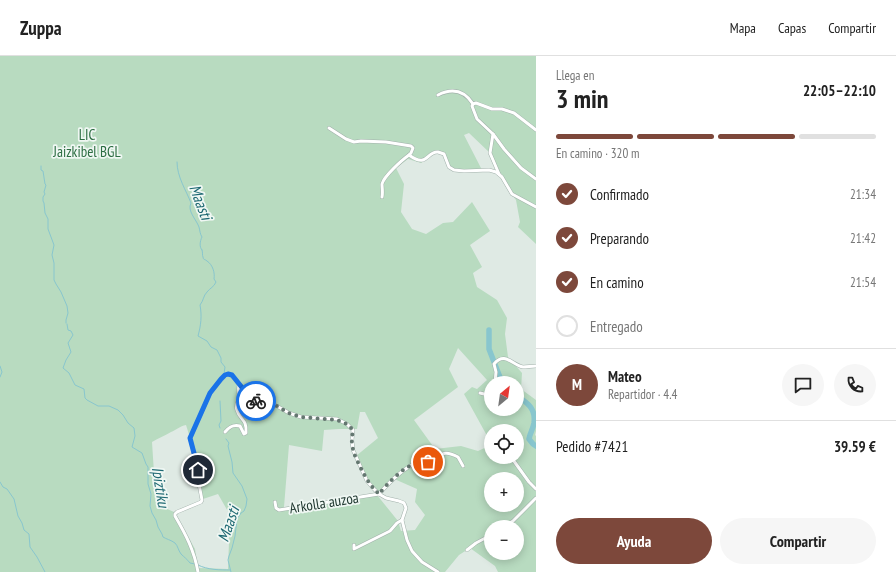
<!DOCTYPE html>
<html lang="es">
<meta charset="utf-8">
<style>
:root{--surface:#fff;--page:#f6f6f6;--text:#222;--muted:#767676;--line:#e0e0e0;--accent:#7d483b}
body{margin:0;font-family:"PT Sans Narrow",sans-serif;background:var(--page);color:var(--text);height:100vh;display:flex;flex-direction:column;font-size:15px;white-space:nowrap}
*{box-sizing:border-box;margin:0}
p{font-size:13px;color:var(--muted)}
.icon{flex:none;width:22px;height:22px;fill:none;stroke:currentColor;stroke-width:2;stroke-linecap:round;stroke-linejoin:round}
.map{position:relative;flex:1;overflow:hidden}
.side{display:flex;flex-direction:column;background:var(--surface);width:360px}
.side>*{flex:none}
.needle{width:26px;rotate:29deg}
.fabs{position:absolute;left:484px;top:320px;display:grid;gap:8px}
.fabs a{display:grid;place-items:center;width:40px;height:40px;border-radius:50%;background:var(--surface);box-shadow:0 2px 10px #0003;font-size:20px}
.pin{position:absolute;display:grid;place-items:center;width:34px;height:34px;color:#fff;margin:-17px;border:2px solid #fff;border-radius:50%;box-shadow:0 1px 4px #0007}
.courier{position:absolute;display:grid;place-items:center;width:40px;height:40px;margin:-20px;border:3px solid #1a73e8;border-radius:50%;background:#fff;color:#222;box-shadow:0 1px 5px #0007}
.overview em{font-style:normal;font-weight:700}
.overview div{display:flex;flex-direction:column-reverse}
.overview{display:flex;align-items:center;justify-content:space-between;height:68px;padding:0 20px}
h1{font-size:26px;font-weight:700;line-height:30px}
.bar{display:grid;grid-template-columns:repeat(4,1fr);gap:6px 4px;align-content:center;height:48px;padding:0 20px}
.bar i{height:5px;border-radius:3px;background:var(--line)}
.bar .current{background:var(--accent)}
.bar p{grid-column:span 4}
.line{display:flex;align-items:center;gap:10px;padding:0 20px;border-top:1px solid var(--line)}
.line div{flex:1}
.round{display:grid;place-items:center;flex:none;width:42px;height:42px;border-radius:21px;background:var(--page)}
ol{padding:0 20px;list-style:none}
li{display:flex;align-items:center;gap:12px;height:44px}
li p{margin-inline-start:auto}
li .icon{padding:4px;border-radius:50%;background:var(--accent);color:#fff;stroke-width:4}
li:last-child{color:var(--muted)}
li i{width:22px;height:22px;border:2px solid var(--line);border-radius:50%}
.action{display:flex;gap:8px;margin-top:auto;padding:8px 20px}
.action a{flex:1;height:46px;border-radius:24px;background:var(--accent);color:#fff;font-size:16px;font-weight:700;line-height:46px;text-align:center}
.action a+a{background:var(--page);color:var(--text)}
header{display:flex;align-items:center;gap:24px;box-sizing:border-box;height:56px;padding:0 20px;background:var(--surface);border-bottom:1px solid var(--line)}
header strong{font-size:19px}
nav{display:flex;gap:22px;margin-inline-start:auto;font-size:14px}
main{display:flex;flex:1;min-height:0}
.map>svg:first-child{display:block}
.green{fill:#b8dbc0;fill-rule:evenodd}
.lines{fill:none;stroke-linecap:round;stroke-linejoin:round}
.stream{stroke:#88c6ce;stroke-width:1}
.river{stroke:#88c6ce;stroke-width:5.5}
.minor-casing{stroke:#a2b1ab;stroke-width:4}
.minor{stroke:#fff;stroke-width:3}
.done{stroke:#647770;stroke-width:4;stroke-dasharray:0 7.2}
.route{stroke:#1a73e8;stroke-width:5}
.labels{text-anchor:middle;stroke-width:3.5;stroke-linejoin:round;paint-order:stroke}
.park-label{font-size:15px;fill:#2d6e43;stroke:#eff7f3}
.street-label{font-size:15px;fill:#213931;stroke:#eff7f3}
.water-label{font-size:16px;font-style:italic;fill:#1d6872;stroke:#eff7f3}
</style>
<header>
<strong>Zuppa</strong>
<nav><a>Mapa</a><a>Capas</a><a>Compartir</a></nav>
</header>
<main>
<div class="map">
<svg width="536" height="516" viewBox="0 0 536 516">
<rect width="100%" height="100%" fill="#dfeae4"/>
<!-- green -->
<path class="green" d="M0,0H536V190V188L518,171L520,166L516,144L506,131L491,98L469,77L464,79L482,114L452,113L443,96L434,98L421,107L408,103L396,112L404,128L401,156L412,173L426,178L443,167L453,166L472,146L490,175L470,189L482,211L473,217L477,231L497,244L507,262L505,278L508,301L522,317L521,333L536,344V375L535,379L536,380V516H498L495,510L470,492L459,499L445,516H0ZM458,292L487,324L477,333L472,331L464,338L491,387V375H517V401H491V389L478,395L461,390L435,393L414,364L458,331L449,313ZM491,327H517V353H491ZM360,356H365L378,382L356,400L376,439L321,448L284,451L289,389L322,395L324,374L339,373H357ZM186,369L198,407L199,423L203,443L218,438L230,459L228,513L198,512L195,493L174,456L156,448L152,386C159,382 164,380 171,376C176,374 180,370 186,369ZM392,422L417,433L415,446L425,459L415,474L401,475L398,465L377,439ZM491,423H517V449H491ZM491,471H517V497H491Z"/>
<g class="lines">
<!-- stream -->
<g class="stream">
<path d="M177,106C177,121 186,134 191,147C187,155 196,163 199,171C200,175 200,178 202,181C200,185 199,191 202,194"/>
<polyline points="41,110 41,114 43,115 45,128 46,129 44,136 45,138 43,141 43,145 44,147 45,157 48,163 48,173 54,189 52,199 54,207 54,224 56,228 61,236 67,250 68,257 66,264 66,267"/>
<path d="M202,194C203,197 202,199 203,201C203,204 205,203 207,205C213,209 215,217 214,223L216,226C214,231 210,232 207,236C203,240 204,244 200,249C202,260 201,269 198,280L207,285L211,291L217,294L221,302V306L225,311L224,318"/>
<path d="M67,268L68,274L71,275L73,279L68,287L71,296L66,304L63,312L69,317L75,329L84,333L85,342L87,344L98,350H109L118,354L123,359L128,367L134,372L135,380L132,391L142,397L146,408L148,411V428L151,438L150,450L152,457L156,464L158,471L162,478L163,481C166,483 171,484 175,487C178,490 178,494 181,498C184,501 187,503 190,507L195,508"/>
<polyline points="0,310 2,316 0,321"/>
<polyline points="220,345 221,365 219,369 220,372"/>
<polyline points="226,383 229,387 228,390 232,406 233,417 242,430 247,443 246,450 244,455 241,457 237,463 235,480 232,492 229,500 228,504 231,516"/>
<polyline points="0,426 3,431 7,433 14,443 18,460 22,467 24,474 29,478 30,491 37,501 45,516"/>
<path d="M198,509C208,514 220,514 230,514"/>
</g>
<!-- river -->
<g class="river">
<polyline points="489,274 489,293 501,324 504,327"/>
<path d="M517,340C528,347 536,353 534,367C533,373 530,377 529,383L533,388L536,390"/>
</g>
<defs>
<g id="minor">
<path d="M438,39C452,32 464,34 473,48L472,50L477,63L493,78L504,93L521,112L536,123"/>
<polyline points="473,48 476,47 492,53 502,53 514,57 536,74"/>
<polyline points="329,72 346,83 354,86 361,85 386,86 411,90 413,92 411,97 409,99"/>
<polyline points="493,78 490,97 499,118"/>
<path d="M382,141C383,136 382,132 382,128C384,120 402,104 409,99C428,113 426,95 438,96C438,96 444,98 444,98L449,111L454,114L464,115L489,114L496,116L502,121L512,138L536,151"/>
<path d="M495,327L496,316L494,308C505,295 512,309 523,311C527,311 532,310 536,310"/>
<polyline points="480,337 488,339 491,338"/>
<path d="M225,376C229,371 233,368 240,370L244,378L246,377C247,362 240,365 237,354C235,350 238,346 239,342C239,338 238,334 239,329"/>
<polyline points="492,401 498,403 505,401"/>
<polyline points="511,401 529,426 536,433"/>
<path d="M275,446L276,452L279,454L379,438C387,429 403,412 415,408C418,406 423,407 427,406C442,401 441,392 458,401L463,410"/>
<polyline points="503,471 513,465 536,442"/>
<polyline points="354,489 354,493 390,475 397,467 402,464"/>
<polyline points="467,494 476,487 491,479"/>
<path d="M198,516C194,494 186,479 175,460V458L177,456L201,446L202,444L198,423V414L195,401L190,382L210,337L225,319L228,318L231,319L233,321L244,334L255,345L275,349L289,357L301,361L337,363L347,368L353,374L352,384L353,394L367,425L374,433L379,438L386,442L399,445L404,447L406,452L402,464L407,484L412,495L422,506L438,516"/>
</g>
</defs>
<!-- minor casing -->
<use href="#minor" class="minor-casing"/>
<!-- minor -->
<use href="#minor" class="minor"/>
</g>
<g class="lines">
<!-- done -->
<path class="done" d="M256,345L275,349L289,357L301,361L337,364L347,368L353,374C352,381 351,386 353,393C353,397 356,401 357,404C363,417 369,429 379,438C387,428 403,411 415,408C419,406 423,406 428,406"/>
<!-- route -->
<polyline class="route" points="198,414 195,401 190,382 210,337 221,323 225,319 228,318 232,319 244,334 256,345"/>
</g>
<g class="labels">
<!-- park labels -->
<g class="park-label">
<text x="87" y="84">LIC<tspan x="87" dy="17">Jaizkibel BGL</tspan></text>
</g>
<!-- street labels -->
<g class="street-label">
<text transform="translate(324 447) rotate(-9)" y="5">Arkolla auzoa</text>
</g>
<!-- water labels -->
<g class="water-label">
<text transform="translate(201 146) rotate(69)" y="6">Maasti</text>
<text transform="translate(161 431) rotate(81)" y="6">Ipiztiku</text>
<text transform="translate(228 468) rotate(-71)" y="6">Maasti</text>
</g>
</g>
</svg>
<div class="fabs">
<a><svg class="needle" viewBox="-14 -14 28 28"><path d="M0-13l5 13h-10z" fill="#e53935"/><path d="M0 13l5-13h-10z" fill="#767676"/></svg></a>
<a><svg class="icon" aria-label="locate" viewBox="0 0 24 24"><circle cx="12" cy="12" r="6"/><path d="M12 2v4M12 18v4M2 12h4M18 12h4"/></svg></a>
<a>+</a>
<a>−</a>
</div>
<div class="pin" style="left:428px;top:406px;background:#ea580c"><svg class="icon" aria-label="bag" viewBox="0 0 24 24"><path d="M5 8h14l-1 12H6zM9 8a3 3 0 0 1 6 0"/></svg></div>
<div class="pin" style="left:198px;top:414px;background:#1f2937"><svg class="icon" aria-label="home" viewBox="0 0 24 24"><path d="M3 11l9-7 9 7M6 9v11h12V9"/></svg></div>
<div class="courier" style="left:256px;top:345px"><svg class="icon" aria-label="bike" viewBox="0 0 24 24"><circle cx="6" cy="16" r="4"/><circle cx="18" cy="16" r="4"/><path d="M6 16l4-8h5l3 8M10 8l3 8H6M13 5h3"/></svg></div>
</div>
<section class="side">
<div class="overview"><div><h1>3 min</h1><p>Llega en</p></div><em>22:05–22:10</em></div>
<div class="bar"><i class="current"></i><i class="current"></i><i class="current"></i><i></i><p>En camino · 320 m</p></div>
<ol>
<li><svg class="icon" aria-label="check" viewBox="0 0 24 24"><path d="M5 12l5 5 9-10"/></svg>Confirmado<p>21:34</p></li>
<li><svg class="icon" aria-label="check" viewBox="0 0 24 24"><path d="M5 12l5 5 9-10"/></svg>Preparando<p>21:42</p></li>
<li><svg class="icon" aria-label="check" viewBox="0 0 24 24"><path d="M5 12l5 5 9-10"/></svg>En camino<p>21:54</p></li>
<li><i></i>Entregado</li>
</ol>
<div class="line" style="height:72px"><b class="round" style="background:var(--accent);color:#fff">M</b><div><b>Mateo</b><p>Repartidor · 4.4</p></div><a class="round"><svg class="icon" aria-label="chat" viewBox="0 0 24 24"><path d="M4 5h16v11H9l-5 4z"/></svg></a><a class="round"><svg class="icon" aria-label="phone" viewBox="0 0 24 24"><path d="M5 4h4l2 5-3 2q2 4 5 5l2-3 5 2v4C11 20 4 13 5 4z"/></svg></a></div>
<div class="line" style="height:52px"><div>Pedido #7421</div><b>39.59 €</b></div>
<div class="action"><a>Ayuda</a><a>Compartir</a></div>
</section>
</main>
